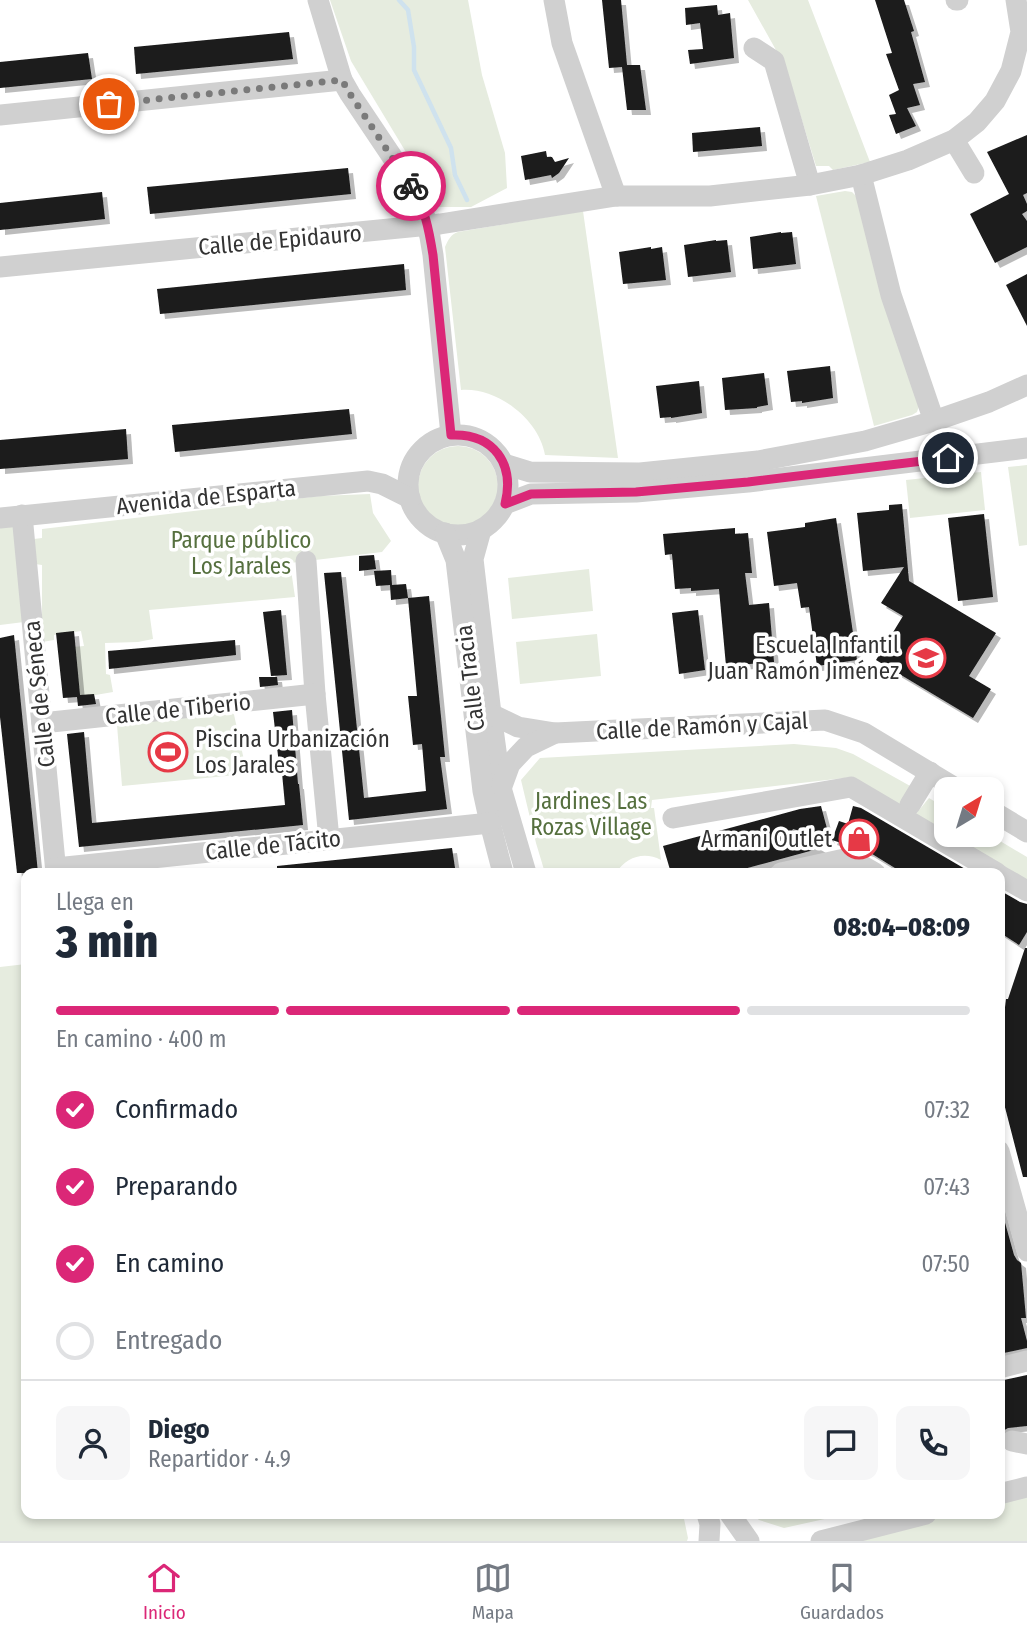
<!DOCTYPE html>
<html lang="es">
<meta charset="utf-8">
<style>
:root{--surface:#fff;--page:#f6f6f7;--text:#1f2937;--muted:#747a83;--line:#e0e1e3;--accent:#db2777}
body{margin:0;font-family:"Fira Sans Condensed",sans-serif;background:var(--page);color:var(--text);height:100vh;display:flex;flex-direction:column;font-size:26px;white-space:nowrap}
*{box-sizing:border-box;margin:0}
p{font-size:23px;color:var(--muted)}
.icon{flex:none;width:38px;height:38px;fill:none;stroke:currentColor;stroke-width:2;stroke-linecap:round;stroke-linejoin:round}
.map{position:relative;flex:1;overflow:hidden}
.side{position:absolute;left:21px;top:868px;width:984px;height:651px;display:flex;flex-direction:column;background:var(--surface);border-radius:14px;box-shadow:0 4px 10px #0003}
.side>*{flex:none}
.needle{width:46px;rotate:38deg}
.fabs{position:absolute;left:934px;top:777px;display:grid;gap:14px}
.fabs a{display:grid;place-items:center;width:70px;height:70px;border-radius:14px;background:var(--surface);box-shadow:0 4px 10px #0003;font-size:35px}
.pin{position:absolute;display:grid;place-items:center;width:60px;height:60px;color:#fff;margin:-30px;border:4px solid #fff;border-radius:50%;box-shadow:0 2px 7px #0007}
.courier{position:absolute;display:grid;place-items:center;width:70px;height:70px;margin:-35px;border:5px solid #db2777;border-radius:50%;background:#fff;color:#222;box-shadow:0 2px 9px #0007}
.summary em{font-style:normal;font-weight:800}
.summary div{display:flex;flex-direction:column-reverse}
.summary{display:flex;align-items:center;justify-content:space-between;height:119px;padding:0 35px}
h1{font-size:46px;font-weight:800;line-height:52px}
.bar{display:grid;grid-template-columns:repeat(4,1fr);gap:10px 7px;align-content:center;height:84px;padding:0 35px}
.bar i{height:9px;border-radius:5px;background:var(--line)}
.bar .active{background:var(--accent)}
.bar p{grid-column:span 4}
.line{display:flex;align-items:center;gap:18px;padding:0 35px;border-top:2px solid var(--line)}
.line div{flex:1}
.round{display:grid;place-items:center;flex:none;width:74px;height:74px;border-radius:14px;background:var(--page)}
ol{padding:0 35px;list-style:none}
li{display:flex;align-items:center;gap:21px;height:77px}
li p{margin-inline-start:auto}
li .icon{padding:7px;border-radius:50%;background:var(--accent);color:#fff;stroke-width:4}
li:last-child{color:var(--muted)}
li i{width:38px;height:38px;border:4px solid var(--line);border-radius:50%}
.tab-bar{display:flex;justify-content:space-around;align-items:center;height:98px;border-top:2px solid var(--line);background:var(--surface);font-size:19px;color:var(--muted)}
.tab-bar a{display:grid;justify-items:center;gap:4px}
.tab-bar .active{color:var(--accent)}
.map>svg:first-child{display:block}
.green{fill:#e6ecdf}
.water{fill:#cfe2ee}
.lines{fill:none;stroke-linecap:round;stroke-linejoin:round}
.stream{stroke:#cfe2ee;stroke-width:4.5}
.building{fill:#1a1a1a;filter:url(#shadow)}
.minor{stroke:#d0d0d0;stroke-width:21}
.done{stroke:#7a7a7a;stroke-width:7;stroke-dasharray:0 12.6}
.route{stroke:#db2777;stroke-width:9}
.labels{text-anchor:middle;stroke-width:7;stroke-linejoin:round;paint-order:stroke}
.street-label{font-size:23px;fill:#333;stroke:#fff}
.park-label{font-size:23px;fill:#56703f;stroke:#fff}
.poi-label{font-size:23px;fill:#333;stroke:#fff;text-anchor:end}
</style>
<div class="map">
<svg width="1027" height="1541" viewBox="0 0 1027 1541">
<defs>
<filter id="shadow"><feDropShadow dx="5" dy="5" stdDeviation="0" flood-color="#0004"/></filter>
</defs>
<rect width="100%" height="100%" fill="#fff"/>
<!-- green -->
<g class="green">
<polygon points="330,0 468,0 482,75 505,153 507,188 471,207 439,207 351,61"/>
<polygon points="748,0 808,0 870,162 833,170 829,166 816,166 786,68"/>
<polygon points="845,191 852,192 856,196 919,406 917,412 912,415 874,426 816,196"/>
<path d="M583,211L618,458L545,455C539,419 497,387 461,390L445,247C448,240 451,234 458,232Z"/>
<circle cx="458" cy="486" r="40"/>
<polygon points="1027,465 1027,545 1019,546 1008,467"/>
<polygon points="981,472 985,510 910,518 906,480"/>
<polygon points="370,494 373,513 391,541 382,552 290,563 295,597 149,610 153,639 138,642 105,643 106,674 110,675 113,692 78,698 73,647 84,646 81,631 54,635 54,640 42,642 42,565 35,564 34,539 42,538 42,529 320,496"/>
<polygon points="14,525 24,622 0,625 0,527"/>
<polygon points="589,569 593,611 512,619 508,578"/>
<polygon points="597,634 601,676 520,684 516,642"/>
<polygon points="233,710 247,774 122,786 117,725"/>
<path d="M794,744L836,748L853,754L912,787L901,807L853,777L652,800L651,808H654L661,860C644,851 626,857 616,873H545L536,843L521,780L540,758Z"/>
<polygon points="929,798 947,809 947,834 915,815"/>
<polygon points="947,835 990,835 1027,857 1027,882"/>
<polygon points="26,964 26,1514 683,1514 688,1538 687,1541 0,1541 0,967"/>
<polygon points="1027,1495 1027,1541 847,1541 954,1514 999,1514 999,1502"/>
<polygon points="752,1514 847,1514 784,1528 759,1520"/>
</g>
<!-- water -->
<polygon class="water" points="187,742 189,759 149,763 147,745"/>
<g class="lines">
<!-- stream -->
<polyline class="stream" points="399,0 408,10 414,47 414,70 451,148 455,175 467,200"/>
</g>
<!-- building -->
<g class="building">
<polygon points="602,0 621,0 627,65 640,65 646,110 627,110 622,67 609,68"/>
<polygon points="875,0 904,0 914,31 911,32 925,82 913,84 920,105 907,108 916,126 896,134 889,115 896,114 889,95 899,90 886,54 892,53"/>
<polygon points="717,5 718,15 730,13 734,58 690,64 688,50 703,49 700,23 686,25 685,8"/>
<polygon points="289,32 293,59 136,74 134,47"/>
<polygon points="88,53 92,79 0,88 0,62"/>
<polygon points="760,127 762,146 693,152 692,133"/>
<polygon points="1027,135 1027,193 1023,195 1027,204 1027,211 1022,214 1027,221 1027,247 995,263 970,214 1009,194 987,152"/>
<polygon points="546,151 547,157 552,157 555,162 569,158 559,173 552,178 551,175 525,180 521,156"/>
<polygon points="348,168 351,194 150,214 147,187"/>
<polygon points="102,192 105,219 0,230 0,203"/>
<polygon points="781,232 781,233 792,232 796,264 753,269 750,237"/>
<polygon points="716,240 716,241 727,240 731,272 688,277 684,245"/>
<polygon points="651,247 651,249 662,247 666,280 623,284 619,252"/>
<polygon points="404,264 406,290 160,314 157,289"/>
<polygon points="1027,274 1027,326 1006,285"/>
<polygon points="830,366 833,398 802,403 802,401 791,402 787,371"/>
<polygon points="764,373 768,405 757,407 757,408 725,410 722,378"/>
<polygon points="699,381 702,413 671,418 671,417 660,418 656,386"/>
<polygon points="349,409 352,434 175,452 172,425"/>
<polygon points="126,429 128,459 0,469 0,440"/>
<polygon points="902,504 909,581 996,633 969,676 991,689 973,718 876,660 903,616 881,603 904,567 863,571 857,513 889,510 889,505"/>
<polygon points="984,514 993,597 958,601 948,518"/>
<polygon points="836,518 857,660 817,666 809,607 801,608 797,583 774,586 767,532 805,527 805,523"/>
<polygon points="735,528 735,534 748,533 752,573 745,573 749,605 769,603 774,662 726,666 719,589 691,591 691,588 675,589 672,554 665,555 663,534"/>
<polygon points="374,555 376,569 359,571 359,556"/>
<polygon points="391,570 392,585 406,584 408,598 391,600 390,585 376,586 374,571"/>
<polygon points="341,572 364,798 426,791 422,744 413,745 408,696 417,696 408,598 429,596 445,757 440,757 447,809 349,820 324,573"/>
<polygon points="281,610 287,675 271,676 263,612"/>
<polygon points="698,610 705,670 679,674 672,613"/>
<polygon points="74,631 80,695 94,694 96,704 78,706 77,697 63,698 56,633"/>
<polygon points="14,635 38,873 17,873 0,717 0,638"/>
<polygon points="235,640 236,655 109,669 108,651"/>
<polygon points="259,677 277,677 278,685 260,687"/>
<polygon points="292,710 298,784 299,784 303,825 79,847 67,734 84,732 92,823 285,805 282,773 280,773 273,712"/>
<polygon points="821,806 830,840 793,829 792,831 821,848 729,873 671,873 663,846 800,809"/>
<polygon points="853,806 861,808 972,873 903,873 869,852 832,840 839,821 848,824"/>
<polygon points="452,848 455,868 401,873 277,873 277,866"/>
<polygon points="999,890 1020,902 1027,904 1027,932 1019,945 999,932"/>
<polygon points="1025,948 1027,948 1027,1177 1023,1177 999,1084 999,1057 1006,999 1008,999"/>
<polygon points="999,1201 1014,1255 1017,1260 1021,1263 1026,1318 1021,1318 1027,1341 1027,1348 999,1354"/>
<polygon points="1027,1375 1027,1426 1008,1428 1001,1432 999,1425 999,1381"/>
</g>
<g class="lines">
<!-- minor -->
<g class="minor">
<path d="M318,0L342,80L350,94L415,191C425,212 430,232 433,255L451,435"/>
<polyline points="554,0 562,43 616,196"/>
<polyline points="956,0 958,0"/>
<polyline points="754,48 774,61 810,185"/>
<polyline points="0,115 342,80"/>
<polyline points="954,140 974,173"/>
<polyline points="861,175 891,295 934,421"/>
<polyline points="0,267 440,224 616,196 710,196 810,185 861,175 908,160 954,140 977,122 995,101 1011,71 1021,32 1016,0"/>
<circle cx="458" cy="485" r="50"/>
<polyline points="504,464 530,472 640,473 758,461 865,441 934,421 989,402 1027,385"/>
<polyline points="505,504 531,494 636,492 748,482 1027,448"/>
<polyline points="22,515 56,873"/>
<polyline points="0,518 368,481 382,484 410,498"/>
<polyline points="481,530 473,559 491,714 501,788 526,873"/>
<polyline points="445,533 456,560 483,791 490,823 503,873"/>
<polyline points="306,561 315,694 329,839"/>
<polyline points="491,714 518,727 555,733 825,720 864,733 957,789"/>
<polyline points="42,723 315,694"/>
<polyline points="502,786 510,764 526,747 555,733"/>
<polyline points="910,805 930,772"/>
<polyline points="992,811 1027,832"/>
<polyline points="673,818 851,787 997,873"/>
<polyline points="56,868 490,823"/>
<polyline points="781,873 849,858 875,873"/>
<polyline points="999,875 1027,891"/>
<polyline points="999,1151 1027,1251"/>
<polyline points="999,1368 1027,1361"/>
<polyline points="1012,1441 1027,1444"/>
<polyline points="999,1494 1027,1487"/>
<polyline points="707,1514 710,1524 709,1541"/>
<polyline points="730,1514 749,1541"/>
<polyline points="821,1541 926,1514"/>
</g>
</g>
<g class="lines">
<!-- done -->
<polyline class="done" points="109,104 342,80 350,94 411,186"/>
<!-- route -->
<path class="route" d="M411,186C425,208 429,230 433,255L451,435C494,433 515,464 505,504L531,494L636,492L748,482L948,458"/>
</g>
<!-- icons -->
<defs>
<symbol id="school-ring" viewBox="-11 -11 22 22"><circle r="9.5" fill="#fff" stroke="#e63946" stroke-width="1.5"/><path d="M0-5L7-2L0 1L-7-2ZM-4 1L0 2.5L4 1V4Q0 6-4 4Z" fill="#e63946"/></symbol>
<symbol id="stadium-ring" viewBox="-11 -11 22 22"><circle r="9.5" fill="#fff" stroke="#e63946" stroke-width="1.5"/><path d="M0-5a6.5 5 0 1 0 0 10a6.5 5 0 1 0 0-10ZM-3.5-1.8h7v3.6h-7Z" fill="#e63946"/></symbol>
<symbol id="shop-ring" viewBox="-11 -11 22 22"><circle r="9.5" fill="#fff" stroke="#e63946" stroke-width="1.5"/><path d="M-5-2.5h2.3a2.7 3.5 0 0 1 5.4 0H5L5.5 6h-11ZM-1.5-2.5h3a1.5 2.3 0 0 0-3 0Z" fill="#e63946"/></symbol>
</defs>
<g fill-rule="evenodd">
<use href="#school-ring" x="904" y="636" width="44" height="44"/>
<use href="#stadium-ring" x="146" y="730" width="44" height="44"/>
<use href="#shop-ring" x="837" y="817" width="44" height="44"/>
</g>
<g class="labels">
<!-- street labels -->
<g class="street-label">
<text transform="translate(280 240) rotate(-5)" y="8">Calle de Epidauro</text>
<text transform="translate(206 497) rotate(-6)" y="8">Avenida de Esparta</text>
<text transform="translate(470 678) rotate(-97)" y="8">Calle Tracia</text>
<text transform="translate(39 694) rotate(-96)" y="8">Calle de Séneca</text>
<text transform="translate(178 709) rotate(-6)" y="8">Calle de Tiberio</text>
<text transform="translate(702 726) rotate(-3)" y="8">Calle de Ramón y Cajal</text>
<text transform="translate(273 845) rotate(-6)" y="8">Calle de Tácito</text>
</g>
<!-- park labels -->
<g class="park-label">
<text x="241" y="548">Parque público<tspan x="241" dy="26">Los Jarales</tspan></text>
<text x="591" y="809">Jardines Las<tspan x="591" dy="26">Rozas Village</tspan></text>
</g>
<!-- poi labels -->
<g class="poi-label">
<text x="899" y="653">Escuela Infantil<tspan x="899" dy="26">Juan Ramón Jiménez</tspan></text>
<text x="195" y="747" text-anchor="start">Piscina Urbanización<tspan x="195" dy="26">Los Jarales</tspan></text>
<text x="832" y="847">Armani Outlet</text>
</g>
</g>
</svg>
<div class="fabs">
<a><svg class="needle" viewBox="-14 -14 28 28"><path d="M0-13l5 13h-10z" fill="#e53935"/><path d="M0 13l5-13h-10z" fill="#747a83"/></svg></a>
</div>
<div class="pin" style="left:109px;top:104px;background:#ea580c"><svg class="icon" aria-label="bag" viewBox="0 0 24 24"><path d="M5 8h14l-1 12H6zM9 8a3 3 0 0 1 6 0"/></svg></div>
<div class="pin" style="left:948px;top:458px;background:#1f2937"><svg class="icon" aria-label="home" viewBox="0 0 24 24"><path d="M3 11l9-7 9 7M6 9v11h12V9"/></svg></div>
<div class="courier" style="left:411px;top:186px"><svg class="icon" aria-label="bike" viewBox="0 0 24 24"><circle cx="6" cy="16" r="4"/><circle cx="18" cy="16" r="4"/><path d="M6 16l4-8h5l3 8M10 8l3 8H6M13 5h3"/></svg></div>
<section class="side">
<div class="summary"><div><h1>3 min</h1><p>Llega en</p></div><em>08:04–08:09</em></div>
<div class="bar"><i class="active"></i><i class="active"></i><i class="active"></i><i></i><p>En camino · 400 m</p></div>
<ol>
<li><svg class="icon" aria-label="check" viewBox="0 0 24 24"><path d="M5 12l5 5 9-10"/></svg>Confirmado<p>07:32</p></li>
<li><svg class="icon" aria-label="check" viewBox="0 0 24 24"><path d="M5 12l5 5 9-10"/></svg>Preparando<p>07:43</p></li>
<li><svg class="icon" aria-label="check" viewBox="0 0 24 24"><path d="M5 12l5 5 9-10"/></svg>En camino<p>07:50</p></li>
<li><i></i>Entregado</li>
</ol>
<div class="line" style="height:126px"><a class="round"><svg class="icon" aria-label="person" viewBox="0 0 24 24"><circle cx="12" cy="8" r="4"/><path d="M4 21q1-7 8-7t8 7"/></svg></a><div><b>Diego</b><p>Repartidor · 4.9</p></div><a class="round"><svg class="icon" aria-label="chat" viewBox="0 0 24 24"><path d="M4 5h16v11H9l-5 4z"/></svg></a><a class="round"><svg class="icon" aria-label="phone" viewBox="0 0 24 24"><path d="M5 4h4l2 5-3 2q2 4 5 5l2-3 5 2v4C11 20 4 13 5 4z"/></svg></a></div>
</section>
</div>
<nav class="tab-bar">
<a class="active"><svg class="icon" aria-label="home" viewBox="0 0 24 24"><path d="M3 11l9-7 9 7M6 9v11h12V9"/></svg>Inicio</a>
<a><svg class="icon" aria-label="map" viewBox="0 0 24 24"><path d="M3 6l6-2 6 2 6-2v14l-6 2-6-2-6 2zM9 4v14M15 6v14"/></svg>Mapa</a>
<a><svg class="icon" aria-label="saved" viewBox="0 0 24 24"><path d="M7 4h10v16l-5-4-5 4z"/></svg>Guardados</a>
</nav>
